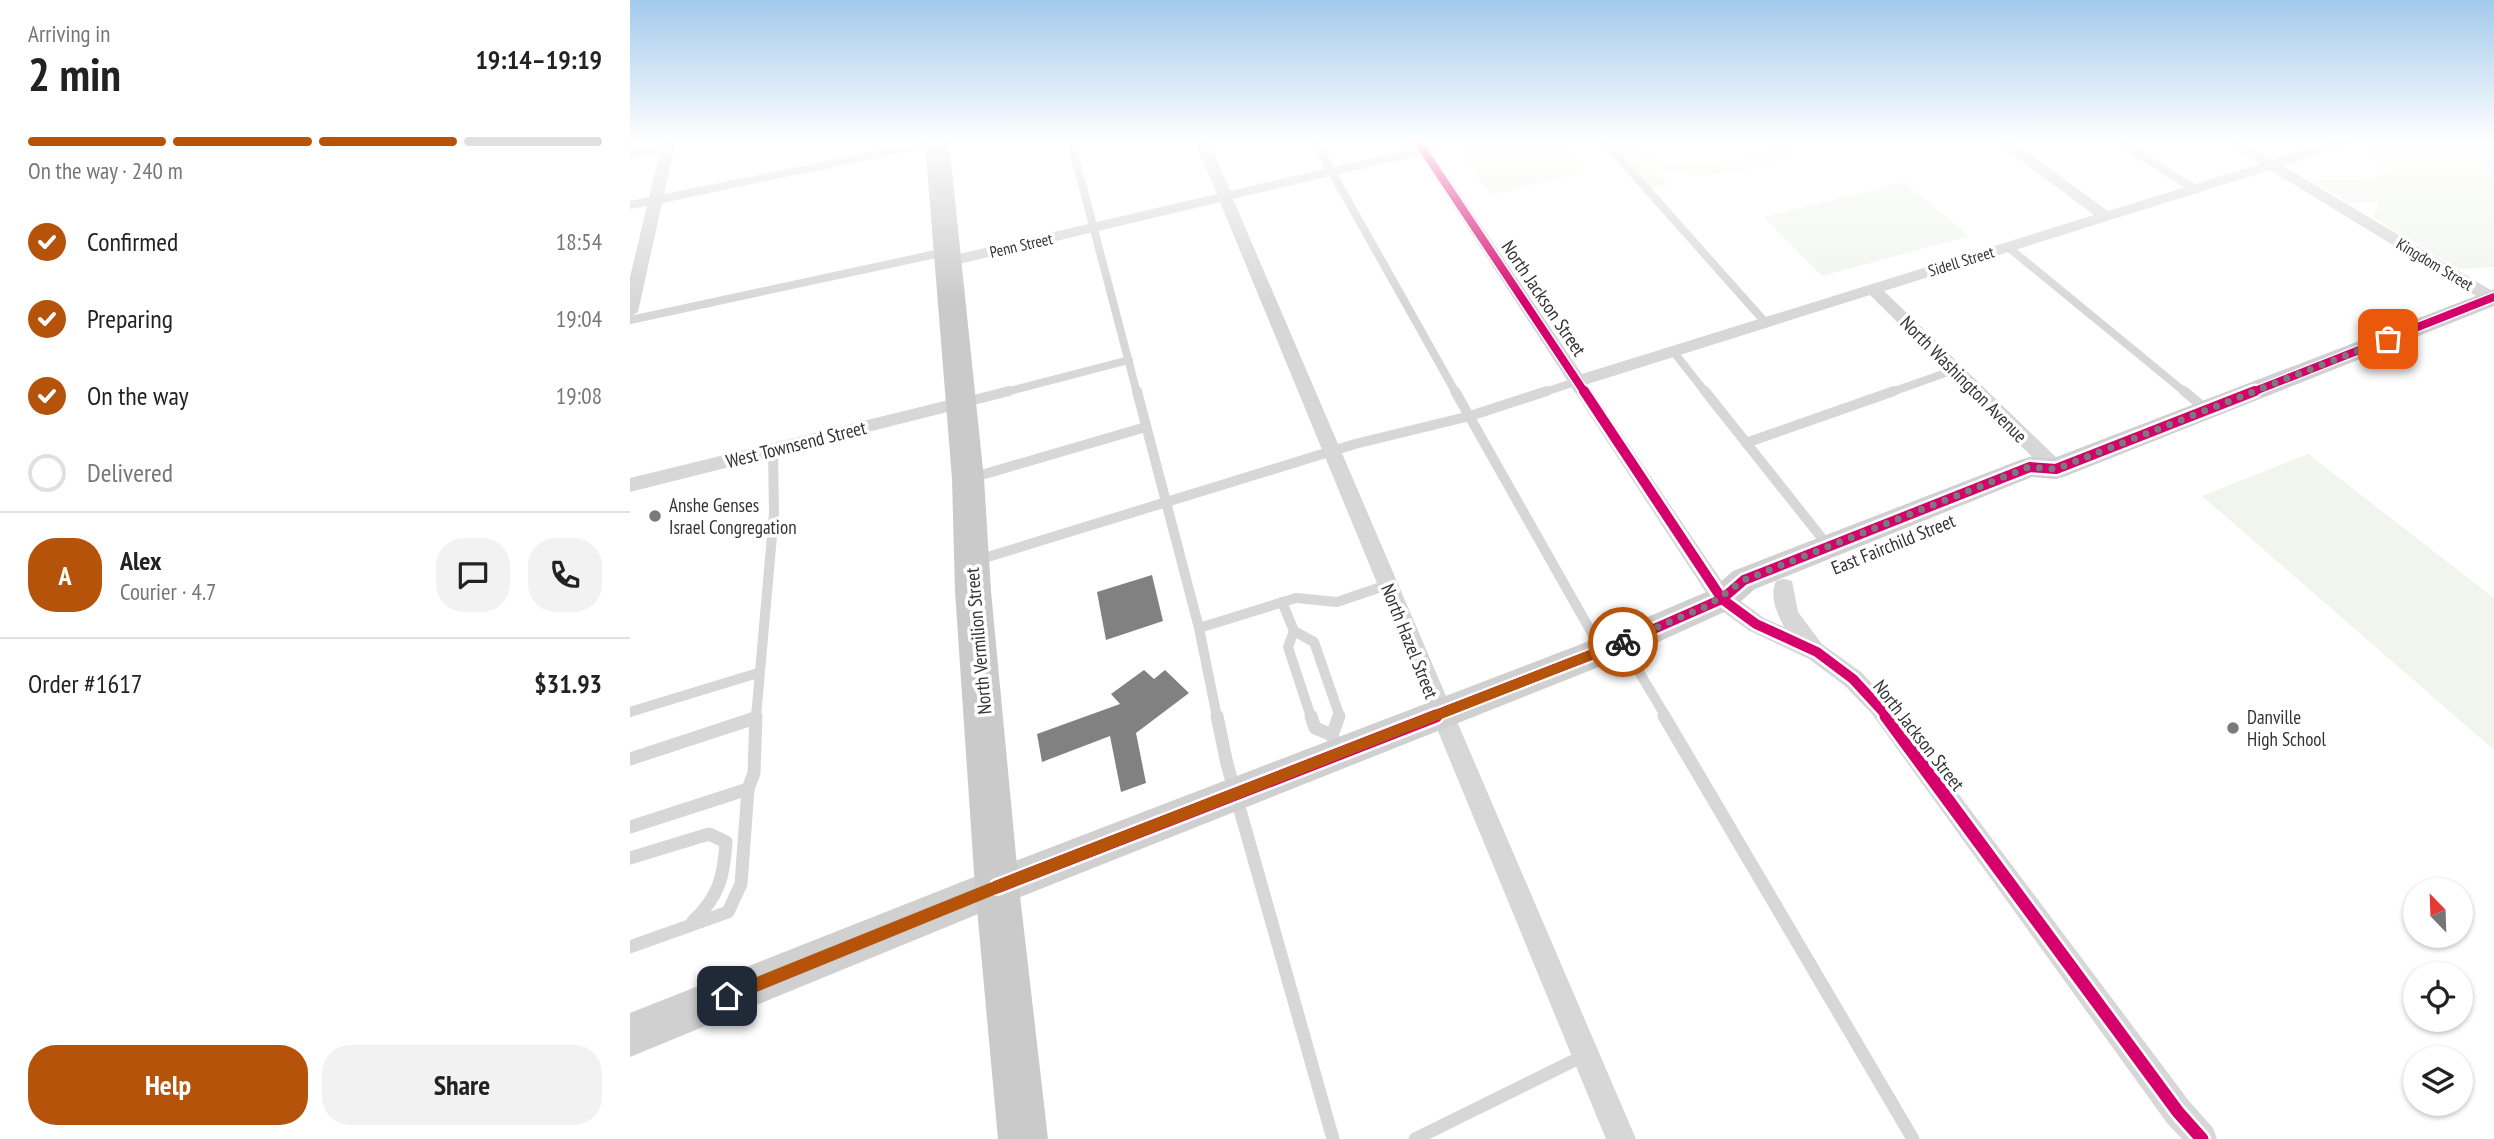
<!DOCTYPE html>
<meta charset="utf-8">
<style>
:root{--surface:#fff;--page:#f2f2f2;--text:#222;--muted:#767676;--line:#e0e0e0;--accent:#b45309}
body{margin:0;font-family:"PT Sans Narrow",sans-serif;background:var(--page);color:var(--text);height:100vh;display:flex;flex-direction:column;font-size:26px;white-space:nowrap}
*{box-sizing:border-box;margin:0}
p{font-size:23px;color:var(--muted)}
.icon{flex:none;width:38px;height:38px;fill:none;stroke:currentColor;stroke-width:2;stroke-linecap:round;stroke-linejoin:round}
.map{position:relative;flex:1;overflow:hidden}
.drawer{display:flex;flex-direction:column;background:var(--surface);width:630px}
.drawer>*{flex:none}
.needle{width:46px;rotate:337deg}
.buttons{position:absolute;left:1773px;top:878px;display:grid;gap:14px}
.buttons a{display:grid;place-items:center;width:70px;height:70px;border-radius:50%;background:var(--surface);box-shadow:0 2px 5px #0004;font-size:35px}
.pin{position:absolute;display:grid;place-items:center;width:60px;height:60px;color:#fff;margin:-30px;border-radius:14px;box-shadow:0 4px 10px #0006}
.courier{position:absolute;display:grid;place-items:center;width:70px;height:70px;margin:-35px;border:5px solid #b45309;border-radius:50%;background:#fff;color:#222;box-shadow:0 2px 9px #0007}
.summary em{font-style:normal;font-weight:800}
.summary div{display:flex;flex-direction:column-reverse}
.summary{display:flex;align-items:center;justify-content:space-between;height:119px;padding:0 28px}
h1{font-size:46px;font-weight:800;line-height:52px}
.bar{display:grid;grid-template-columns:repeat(4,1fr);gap:10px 7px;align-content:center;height:84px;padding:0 28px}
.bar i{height:9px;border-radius:5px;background:var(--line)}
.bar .current{background:var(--accent)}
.bar p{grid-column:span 4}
.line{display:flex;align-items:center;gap:18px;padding:0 28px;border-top:2px solid var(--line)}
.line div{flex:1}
.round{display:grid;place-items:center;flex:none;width:74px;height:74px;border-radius:28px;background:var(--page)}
ol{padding:0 28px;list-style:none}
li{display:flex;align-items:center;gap:21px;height:77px}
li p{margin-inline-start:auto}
li .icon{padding:7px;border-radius:50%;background:var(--accent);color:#fff;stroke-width:4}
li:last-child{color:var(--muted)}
li i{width:38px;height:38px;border:4px solid var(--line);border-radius:50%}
.primary-button{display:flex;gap:14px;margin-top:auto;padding:14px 28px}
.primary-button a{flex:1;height:80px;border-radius:28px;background:var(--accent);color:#fff;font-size:28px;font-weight:800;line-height:80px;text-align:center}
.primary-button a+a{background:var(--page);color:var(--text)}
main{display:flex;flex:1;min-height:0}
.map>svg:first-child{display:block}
.green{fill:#f1f5ed}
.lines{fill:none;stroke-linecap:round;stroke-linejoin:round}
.stream{stroke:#ddebf3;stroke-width:4.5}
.building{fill:#818181}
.lane-far2{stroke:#d7d7d7;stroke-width:8}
.lane-far1{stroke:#d7d7d7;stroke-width:10}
.lane{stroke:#d7d7d7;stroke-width:13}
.street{fill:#d7d7d7;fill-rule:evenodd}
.secondary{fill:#d0d0d0;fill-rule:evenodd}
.primary{fill:#cacaca;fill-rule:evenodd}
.cycleway-far2-casing{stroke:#fff;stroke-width:11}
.cycleway-far1-casing{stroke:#fff;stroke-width:15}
.cycleway-casing{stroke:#fff;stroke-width:18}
.cycleway-far2{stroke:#d6006c;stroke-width:8}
.cycleway-far1{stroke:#d6006c;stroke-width:10}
.cycleway{stroke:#d6006c;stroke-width:13}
.route{fill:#b45309}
.done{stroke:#7a7a7a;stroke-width:7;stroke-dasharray:0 12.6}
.poi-dot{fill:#7a7a7a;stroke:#fff;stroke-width:2.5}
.labels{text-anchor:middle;stroke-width:7;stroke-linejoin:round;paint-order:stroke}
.far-street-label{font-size:16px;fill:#333;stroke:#fff}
.street-label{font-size:19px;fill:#333;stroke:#fff}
.poi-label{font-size:19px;fill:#333;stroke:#fff;text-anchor:start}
</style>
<main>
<section class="drawer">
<div class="summary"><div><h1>2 min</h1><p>Arriving in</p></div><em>19:14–19:19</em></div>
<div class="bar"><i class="current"></i><i class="current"></i><i class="current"></i><i></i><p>On the way · 240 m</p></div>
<ol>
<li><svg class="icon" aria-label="check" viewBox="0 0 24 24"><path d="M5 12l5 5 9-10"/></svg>Confirmed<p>18:54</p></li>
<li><svg class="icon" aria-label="check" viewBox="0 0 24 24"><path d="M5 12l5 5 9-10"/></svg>Preparing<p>19:04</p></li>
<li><svg class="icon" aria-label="check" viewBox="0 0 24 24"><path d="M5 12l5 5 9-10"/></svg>On the way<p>19:08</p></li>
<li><i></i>Delivered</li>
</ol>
<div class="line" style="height:126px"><b class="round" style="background:var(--accent);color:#fff">A</b><div><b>Alex</b><p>Courier · 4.7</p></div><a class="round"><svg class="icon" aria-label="chat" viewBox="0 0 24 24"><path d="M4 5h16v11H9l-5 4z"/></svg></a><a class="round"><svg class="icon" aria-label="phone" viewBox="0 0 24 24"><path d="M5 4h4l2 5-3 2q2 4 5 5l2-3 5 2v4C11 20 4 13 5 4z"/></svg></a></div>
<div class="line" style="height:91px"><div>Order #1617</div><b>$31.93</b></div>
<div class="primary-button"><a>Help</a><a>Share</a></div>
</section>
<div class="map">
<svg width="1864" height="1139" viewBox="0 0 1864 1139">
<rect width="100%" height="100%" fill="#fff"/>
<!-- green -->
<g class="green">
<polygon points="823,142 931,142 956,172 861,195"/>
<path d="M979,142H998L1013,154L1036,162L1069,164L1118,158L1155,142H1177C1136,176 1075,179 1025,170L1038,185L1021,189Z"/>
<polygon points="1716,142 1864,142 1864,267 1829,269 1743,217 1750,202 1717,202 1681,180 1731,180 1765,171"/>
<polygon points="1274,182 1339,236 1192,276 1134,217"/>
<polygon points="1678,454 1864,598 1864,750 1572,496"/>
</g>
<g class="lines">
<!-- stream -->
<polyline class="stream" points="1836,142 1864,172"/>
</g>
<!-- building -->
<g class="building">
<polygon points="522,575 533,621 476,640 467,592"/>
<polygon points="514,670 524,679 535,670 559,693 506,733 516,783 491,792 480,736 412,762 407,734 490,704 481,694"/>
</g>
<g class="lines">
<!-- lane-far2 -->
<g class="lane-far2">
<polyline points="441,142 507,393"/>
<polyline points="685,142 826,393"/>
<polyline points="975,142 1135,322"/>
<polyline points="1490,142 1566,190"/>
<polyline points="0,154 38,148"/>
<polyline points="1378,247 1556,393"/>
<polyline points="0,320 315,252"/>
<polyline points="1043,351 1076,393"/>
<polyline points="372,393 499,360"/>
<polyline points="912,393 948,381"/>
<polyline points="1259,393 1324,370"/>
</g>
<!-- lane-far1 -->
<g class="lane-far1">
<polyline points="507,391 569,628 587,717"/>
<polyline points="825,391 972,651"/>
<polyline points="1075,391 1199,547"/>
<polyline points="1554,391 1577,410"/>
<polyline points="332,403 379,391"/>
<polyline points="1116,443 1264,391"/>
<polyline points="341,478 516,427"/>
<polyline points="348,560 725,444 840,416 917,391"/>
<polyline points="652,602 664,631 684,642 710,717"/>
<polyline points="569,628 666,598 707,602 757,585"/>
<polyline points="664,631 658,647 681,717"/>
<polyline points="993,645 1036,717"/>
<polyline points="0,712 128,673"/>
<polyline points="126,717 144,513 143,449"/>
</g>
<!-- lane -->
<g class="lane">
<polyline points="587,716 597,764 703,1139"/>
<polyline points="681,716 685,728 702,735 704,740"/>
<polyline points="1034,716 1283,1139"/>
<polyline points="702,735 709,716"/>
<polyline points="0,759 125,718"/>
<polyline points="118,789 124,773 126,716"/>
<polyline points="0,827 118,789 111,884 98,912 0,947"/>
<path d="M0,858L79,834L96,842C94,876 89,897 63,921"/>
<polyline points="785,1139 955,1055"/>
</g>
<!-- street -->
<g class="street">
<polygon points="32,142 46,142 34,194 293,142 323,142 32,203 8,312 0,317 0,277 17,206 0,209 0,201 19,197"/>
<path d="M565,142H579L600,191L785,148L781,142H795L952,374L1464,215L1367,142H1383L1478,211L1630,164L1597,142H1614L1643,160L1698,142H1721L1653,166L1864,292V303L1856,302L1640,170L1254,291L1433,464L1436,469L1433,474H1419L1240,295L958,384L1100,593L1134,618L1154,627C1147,613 1139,596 1146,581L1154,579L1162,581L1168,612L1192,644L1231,672L1258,700L1559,1101L1583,1128L1587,1139H1552L1537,1123L1242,714L1215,686L1179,659L1118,630L1084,605L790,155L603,199L1006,1139H976L590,202L316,267L308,262L316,257L587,194Z"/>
<polygon points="331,397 340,403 337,407 0,492 0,478"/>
</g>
<!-- secondary -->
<polygon class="secondary" points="1864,289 1864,306 1436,476 1426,479 1402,477 1125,589 1103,608 1004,653 375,903 0,1057 0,1013 367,868 980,633 1081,590 1103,571 1390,460 1400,457 1424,458"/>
<!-- primary -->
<polygon class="primary" points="295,142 319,142 354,479 361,591 389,887 418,1139 368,1139 345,887 325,591 322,479"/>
<defs>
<g id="cycleway-far2">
<polyline points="788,142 955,393"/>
<polyline points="1620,393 1864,297"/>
</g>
<g id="cycleway-far1">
<polyline points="954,391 1092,599 1126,624 1187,652 1223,679 1258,717"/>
<polyline points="801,717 992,643 1092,599 1114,580 1400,467 1426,469 1625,391"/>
</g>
<g id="cycleway">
<polyline points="1256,716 1548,1112 1572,1139"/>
<polyline points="367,887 806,716"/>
</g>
</defs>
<!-- cycleway-far2 casing -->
<use href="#cycleway-far2" class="cycleway-far2-casing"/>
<!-- cycleway-far1 casing -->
<use href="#cycleway-far1" class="cycleway-far1-casing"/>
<!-- cycleway casing -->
<use href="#cycleway" class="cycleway-casing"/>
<!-- cycleway-far2 -->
<use href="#cycleway-far2" class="cycleway-far2"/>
<!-- cycleway-far1 -->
<use href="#cycleway-far1" class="cycleway-far1"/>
<!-- cycleway -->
<use href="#cycleway" class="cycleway"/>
</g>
<!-- sky -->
<linearGradient id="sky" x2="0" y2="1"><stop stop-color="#a3caec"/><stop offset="0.47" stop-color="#fff"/><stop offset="1" stop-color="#fff" stop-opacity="0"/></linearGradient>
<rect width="1864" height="302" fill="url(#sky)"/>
<!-- route -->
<polygon class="route" points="993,637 997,639 997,646 369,893 97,1004 90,996 92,991 367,880"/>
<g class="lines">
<!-- done -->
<polyline class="done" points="993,642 1079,605 1114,580 1399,467 1426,469 1758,339"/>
</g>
<!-- markers -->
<g class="poi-dot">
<circle cx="25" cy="516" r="7"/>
<circle cx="1603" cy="728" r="7"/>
</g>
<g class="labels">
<!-- far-street labels -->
<g class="far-street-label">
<text transform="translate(391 245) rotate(-13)" y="6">Penn Street</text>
<text transform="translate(1331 261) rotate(-17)" y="6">Sidell Street</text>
<text transform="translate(1805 264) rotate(31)" y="6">Kingdom Street</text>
</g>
<!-- street labels -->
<g class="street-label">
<text transform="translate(914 298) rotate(56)" y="7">North Jackson Street</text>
<text transform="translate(1334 379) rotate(45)" y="7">North Washington Avenue</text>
<text transform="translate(166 444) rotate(-14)" y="7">West Townsend Street</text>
<text transform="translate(1263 544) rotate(-22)" y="7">East Fairchild Street</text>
<text transform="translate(348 641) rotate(-95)" y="7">North Vermilion Street</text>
<text transform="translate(780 641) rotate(68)" y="7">North Hazel Street</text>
<text transform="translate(1289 735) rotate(52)" y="7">North Jackson Street</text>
</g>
<!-- poi labels -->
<g class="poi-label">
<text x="39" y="512">Anshe Genses<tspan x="39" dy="22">Israel Congregation</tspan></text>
<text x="1617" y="724">Danville<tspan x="1617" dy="22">High School</tspan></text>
</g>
</g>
</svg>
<div class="buttons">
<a><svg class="needle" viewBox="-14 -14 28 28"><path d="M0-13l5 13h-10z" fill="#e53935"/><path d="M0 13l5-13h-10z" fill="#767676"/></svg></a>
<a><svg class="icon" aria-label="locate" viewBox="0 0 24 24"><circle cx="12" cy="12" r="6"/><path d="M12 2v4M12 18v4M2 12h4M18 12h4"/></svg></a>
<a><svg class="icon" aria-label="layers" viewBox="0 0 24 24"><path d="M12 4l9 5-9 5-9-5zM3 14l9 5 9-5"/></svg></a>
</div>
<div class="pin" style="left:1758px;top:339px;background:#ea580c"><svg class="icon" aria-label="bag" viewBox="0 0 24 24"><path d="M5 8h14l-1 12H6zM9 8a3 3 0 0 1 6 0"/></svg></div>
<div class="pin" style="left:97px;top:996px;background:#1f2937"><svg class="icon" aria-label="home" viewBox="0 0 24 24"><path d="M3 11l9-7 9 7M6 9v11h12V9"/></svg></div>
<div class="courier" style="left:993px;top:642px"><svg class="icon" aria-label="bike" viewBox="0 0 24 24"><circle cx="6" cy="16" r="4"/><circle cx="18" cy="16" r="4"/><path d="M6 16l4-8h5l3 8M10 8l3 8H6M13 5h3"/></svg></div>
</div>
</main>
